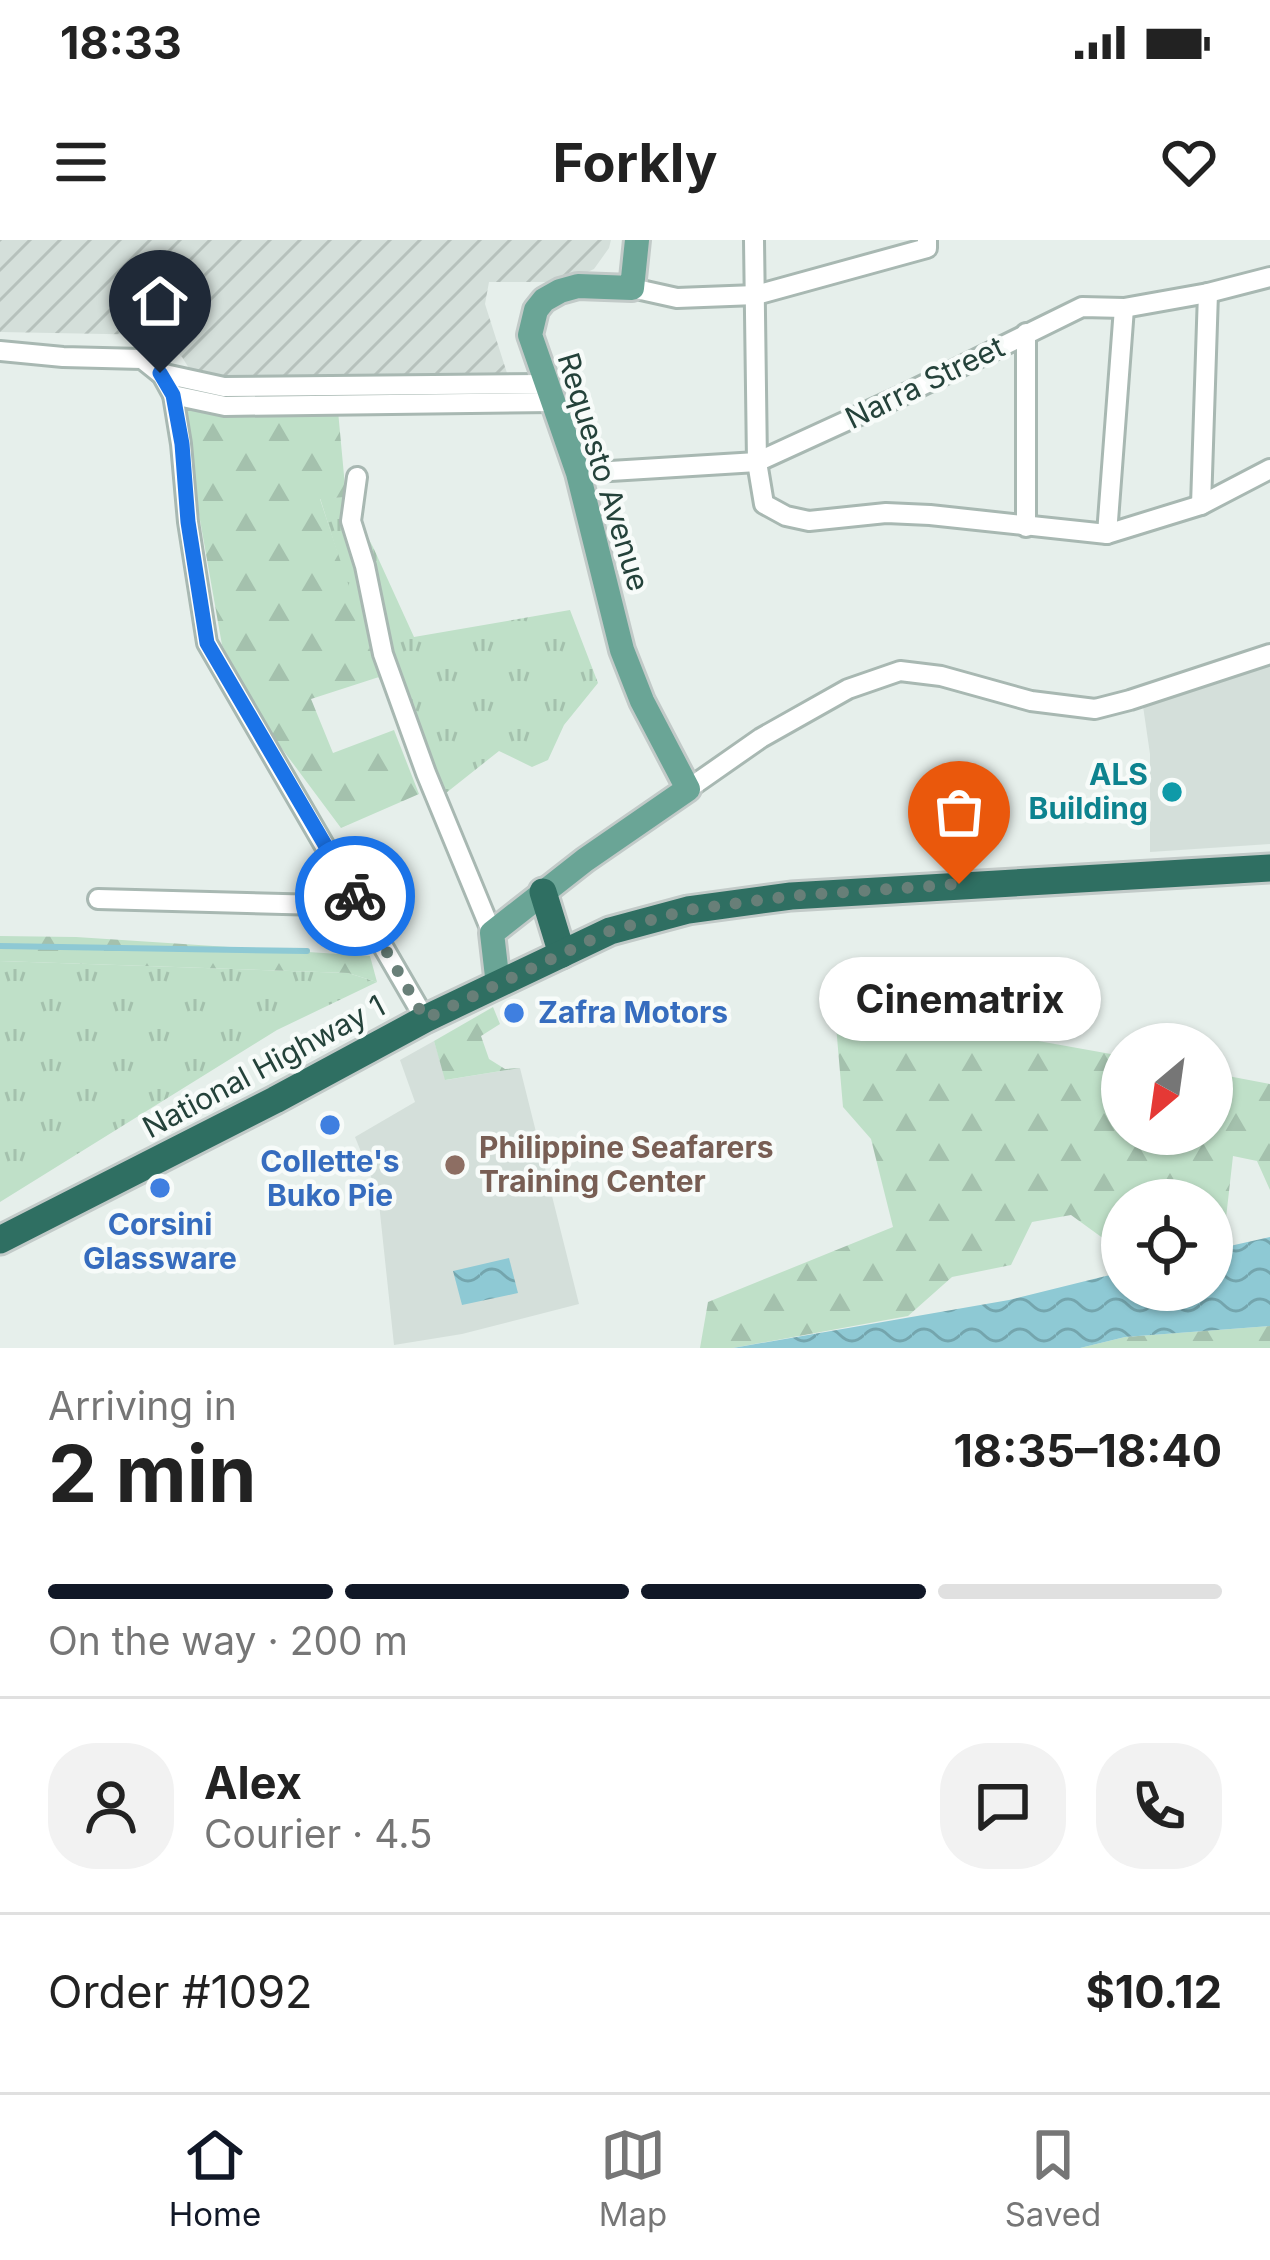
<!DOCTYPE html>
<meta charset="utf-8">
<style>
:root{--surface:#fff;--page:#f2f2f2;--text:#222;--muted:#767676;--line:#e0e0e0;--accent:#111827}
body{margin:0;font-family:Inter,sans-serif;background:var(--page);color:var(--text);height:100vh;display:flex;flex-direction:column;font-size:45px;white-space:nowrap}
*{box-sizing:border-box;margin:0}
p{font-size:39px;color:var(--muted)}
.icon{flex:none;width:66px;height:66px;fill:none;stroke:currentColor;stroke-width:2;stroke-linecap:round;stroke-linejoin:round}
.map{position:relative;height:1108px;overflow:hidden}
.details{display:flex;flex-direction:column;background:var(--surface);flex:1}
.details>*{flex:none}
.needle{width:78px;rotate:209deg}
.controls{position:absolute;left:1101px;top:783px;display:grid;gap:24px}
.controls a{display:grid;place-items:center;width:132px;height:132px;border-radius:50%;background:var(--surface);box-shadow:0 3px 9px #0004;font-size:60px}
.pin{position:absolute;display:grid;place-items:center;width:102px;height:102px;color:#fff;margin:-123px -51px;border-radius:50% 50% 50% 0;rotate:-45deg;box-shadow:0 0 12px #0007}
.pin .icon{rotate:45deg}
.courier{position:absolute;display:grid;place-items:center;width:120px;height:120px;margin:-60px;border:9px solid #1a73e8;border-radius:50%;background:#fff;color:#222;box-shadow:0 3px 15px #0007}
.bubble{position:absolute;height:84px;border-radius:42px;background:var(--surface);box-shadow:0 3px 9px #0004;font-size:39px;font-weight:700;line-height:84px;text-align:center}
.head em{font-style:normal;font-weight:700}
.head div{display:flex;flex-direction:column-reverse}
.head{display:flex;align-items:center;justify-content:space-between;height:204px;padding:0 48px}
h1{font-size:78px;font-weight:700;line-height:90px}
.bar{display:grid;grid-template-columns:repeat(4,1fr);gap:18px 12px;align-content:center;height:144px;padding:0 48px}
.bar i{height:15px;border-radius:9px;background:var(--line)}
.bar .active{background:var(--accent)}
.bar p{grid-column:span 4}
.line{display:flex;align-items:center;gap:30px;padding:0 48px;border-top:3px solid var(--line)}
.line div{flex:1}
.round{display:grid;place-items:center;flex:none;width:126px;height:126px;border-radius:48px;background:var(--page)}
.status{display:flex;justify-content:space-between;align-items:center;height:84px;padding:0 60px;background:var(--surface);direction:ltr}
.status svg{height:33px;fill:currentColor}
header{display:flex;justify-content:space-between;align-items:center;height:156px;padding:0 48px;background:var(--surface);font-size:54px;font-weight:700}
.tabs{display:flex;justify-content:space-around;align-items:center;height:168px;border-top:3px solid var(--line);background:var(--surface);font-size:33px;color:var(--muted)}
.tabs a{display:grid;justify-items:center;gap:6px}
.tabs .active{color:var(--accent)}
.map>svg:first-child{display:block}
.built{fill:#d4dfda}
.industrial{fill:url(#industrial-furrows)}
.grass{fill:url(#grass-tufts)}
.forest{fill:url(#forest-firs)}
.water{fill:url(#water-waves)}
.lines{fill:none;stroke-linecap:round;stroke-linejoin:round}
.stream{stroke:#8ec9d4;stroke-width:6}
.minor-casing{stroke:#a8b8b2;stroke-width:24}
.major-casing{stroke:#c2cac8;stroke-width:30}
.highway-casing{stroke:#c2cac8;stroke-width:33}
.minor{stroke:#fff;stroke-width:18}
.major{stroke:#6aa596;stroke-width:24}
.highway{stroke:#2f6f62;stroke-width:27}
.done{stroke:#687f78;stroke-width:12;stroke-dasharray:0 21.6}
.route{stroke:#1a73e8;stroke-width:15}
.culture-dot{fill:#0f9aa8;stroke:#f7fbf9;stroke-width:4.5}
.shop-dot{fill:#3f7fe0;stroke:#f7fbf9;stroke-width:4.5}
.education-dot{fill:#8d6e63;stroke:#f7fbf9;stroke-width:4.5}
.labels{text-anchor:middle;stroke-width:9;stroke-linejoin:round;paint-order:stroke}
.street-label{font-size:30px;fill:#24423a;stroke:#f7fbf9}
.culture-label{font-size:30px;font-weight:bold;fill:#0d838f;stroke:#f7fbf9;text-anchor:end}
.shop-label{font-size:30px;font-weight:bold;fill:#366cbe;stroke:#f7fbf9}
.education-label{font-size:30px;font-weight:bold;fill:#785e54;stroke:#f7fbf9;text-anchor:start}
</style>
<div class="status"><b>18:33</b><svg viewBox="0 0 49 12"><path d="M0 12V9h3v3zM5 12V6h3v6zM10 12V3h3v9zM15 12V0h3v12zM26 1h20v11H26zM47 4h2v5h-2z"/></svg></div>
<header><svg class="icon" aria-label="menu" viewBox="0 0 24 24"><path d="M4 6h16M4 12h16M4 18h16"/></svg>Forkly<svg class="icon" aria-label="heart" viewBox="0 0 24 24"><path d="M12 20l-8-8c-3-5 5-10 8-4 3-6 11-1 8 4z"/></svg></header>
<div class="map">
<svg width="1270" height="1108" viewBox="0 0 1270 1108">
<defs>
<pattern id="industrial-furrows" width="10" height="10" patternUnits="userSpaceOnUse" patternTransform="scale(3)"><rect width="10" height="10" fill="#d4dfda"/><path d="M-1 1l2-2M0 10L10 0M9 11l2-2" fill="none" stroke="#b6c1bc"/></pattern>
<pattern id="grass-tufts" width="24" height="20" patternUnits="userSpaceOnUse" patternTransform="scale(3)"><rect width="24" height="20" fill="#bfe0c8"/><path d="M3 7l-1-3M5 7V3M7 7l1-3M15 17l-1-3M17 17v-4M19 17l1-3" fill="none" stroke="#a4c1ad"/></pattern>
<pattern id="forest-firs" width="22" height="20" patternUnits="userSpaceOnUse" patternTransform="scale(3)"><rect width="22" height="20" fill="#bfe0c8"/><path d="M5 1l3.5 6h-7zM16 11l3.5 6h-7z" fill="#a4c1ad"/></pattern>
<pattern id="water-waves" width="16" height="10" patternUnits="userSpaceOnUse" patternTransform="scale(3)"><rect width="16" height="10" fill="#8ec9d4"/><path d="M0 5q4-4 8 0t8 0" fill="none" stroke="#74a5ad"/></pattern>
</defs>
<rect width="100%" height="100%" fill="#e6efeb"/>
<!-- built -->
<g class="built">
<polygon points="1270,425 1270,604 1150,612 1150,514 1143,466"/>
<polygon points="434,801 446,840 520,828 579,1064 462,1094 394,1105 378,954 355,897 415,862 400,820"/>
</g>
<!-- industrial -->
<polygon class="industrial" points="0,0 611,0 609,8 594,29 566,42 489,42 485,64 514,155 337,160 207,144 197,141 182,117 158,95 0,92"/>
<!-- grass -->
<g class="grass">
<polygon points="346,257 373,307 414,397 570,370 598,443 564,485 548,520 532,527 499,511 446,553 374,430 320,258"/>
<polygon points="0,721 348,733 377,742 277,790 0,962"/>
</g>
<!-- forest -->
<g class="forest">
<polygon points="175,138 337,160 346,257 320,259 379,437 311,459 333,513 394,490 419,554 341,588 271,494 222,405"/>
<polygon points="0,696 76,697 370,716 377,742 348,733 0,721"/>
<polygon points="493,767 500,784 481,796 489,819 505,829 520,828 445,840 434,801"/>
<polygon points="835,774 993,793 1122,816 1122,894 1212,894 1212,833 1270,844 1270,950 1257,921 1233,916 1226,978 1212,980 1212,960 1122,960 1122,1012 1071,975 1032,982 1011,1025 952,1037 908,1076 733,1108 700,1108 708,1062 893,987 871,899 843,867"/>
<polygon points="1270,1086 1270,1108 1080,1108 1125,1097"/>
</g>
<!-- water -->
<g class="water">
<polygon points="1270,997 1270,1086 1125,1097 1080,1108 733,1108 1009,1060 1122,1032 1122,1050 1212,1050 1212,1010"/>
<polygon points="509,1018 518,1053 462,1065 453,1031"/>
</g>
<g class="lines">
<!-- stream -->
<polyline class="stream" points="0,706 307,711"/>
<defs>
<g id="minor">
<polyline points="754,0 757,222 764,264 786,276 809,281 886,273 930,275 1107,294 1201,265 1270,229"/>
<polyline points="632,48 677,58 756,55 927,8 927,0"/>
<polyline points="0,111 63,117 142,119 162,135 173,155 181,204 188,282 207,403 425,779"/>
<polyline points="160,133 224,147 547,144"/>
<polyline points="173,155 225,166 553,162"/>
<polyline points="578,233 757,222 901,156 1082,67 1124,68 1208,53 1270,37"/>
<polyline points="357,237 351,281 365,326 383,414 426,533 492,693"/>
<polyline points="1201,265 1208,53"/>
<polyline points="1026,287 1026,93"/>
<polyline points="1107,294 1124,68"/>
<polyline points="688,549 761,498 848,449 900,431 941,436 1031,461 1095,469 1130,460 1270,414"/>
<polyline points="98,659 360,666"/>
</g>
<polyline id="major" points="498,745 492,693 585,620 688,549 642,461 622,410 578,233 530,95 536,70 544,60 560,51 578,46 632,48 637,0"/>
<g id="highway">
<polyline points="543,652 562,714"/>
<polyline points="0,1000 275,860 425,779 610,691 688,670 791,656 1270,628"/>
</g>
</defs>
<!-- minor casing -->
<use href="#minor" class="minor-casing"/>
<!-- major casing -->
<use href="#major" class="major-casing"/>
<!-- highway casing -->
<use href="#highway" class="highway-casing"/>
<!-- minor -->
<use href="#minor" class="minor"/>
<!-- major -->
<use href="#major" class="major"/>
<!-- highway -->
<use href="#highway" class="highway"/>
</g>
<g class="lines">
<!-- done -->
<polyline class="done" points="355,656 425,779 610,691 688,670 791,656 959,644"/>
<!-- route -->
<polyline class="route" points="160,133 173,155 182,204 188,282 207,403 355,656"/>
</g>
<!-- markers -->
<circle class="culture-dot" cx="1172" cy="552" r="12"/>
<g class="shop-dot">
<circle cx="514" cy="773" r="12"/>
<circle cx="330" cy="885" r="12"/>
<circle cx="160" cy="948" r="12"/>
</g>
<circle class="education-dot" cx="455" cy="925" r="12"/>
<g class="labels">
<!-- street labels -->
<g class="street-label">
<text transform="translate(925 143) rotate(-26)" y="10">Narra Street</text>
<text transform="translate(603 232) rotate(73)" y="10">Requesto Avenue</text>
<text transform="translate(264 827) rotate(-28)" y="10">National Highway 1</text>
</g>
<!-- culture labels -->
<g class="culture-label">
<text x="1148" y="545">ALS<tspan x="1148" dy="34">Building</tspan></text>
</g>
<!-- shop labels -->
<g class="shop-label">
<text x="538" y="783" text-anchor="start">Zafra Motors</text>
<text x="330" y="932">Collette's<tspan x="330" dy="34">Buko Pie</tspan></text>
<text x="160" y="995">Corsini<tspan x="160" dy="34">Glassware</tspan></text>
</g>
<!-- education labels -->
<g class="education-label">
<text x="479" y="918">Philippine Seafarers<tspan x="479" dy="34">Training Center</tspan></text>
</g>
</g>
</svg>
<div class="controls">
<a><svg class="needle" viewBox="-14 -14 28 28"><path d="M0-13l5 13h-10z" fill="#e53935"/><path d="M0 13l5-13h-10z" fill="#767676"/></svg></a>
<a><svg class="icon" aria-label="locate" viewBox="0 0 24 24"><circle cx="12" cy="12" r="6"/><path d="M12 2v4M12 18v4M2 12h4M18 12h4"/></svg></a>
</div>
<div class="pin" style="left:959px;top:644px;background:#ea580c"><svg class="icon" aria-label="bag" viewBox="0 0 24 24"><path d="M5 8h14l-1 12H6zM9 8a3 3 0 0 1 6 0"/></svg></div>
<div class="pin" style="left:160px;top:133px;background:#1f2937"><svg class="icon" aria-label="home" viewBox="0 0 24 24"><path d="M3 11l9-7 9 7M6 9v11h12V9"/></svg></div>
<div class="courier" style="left:355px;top:656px"><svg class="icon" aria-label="bike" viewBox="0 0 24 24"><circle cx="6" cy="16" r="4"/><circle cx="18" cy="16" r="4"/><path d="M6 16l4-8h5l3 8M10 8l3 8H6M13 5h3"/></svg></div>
<div class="bubble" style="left:819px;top:717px;width:282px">Cinematrix</div>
</div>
<section class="details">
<div class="head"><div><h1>2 min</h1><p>Arriving in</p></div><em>18:35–18:40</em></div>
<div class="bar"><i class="active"></i><i class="active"></i><i class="active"></i><i></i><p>On the way · 200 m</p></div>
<div class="line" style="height:216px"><a class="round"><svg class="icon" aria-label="person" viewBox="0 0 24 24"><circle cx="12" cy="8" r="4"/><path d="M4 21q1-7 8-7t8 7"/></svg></a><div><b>Alex</b><p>Courier · 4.5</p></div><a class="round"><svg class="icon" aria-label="chat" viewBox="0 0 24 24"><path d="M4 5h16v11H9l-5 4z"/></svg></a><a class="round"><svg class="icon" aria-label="phone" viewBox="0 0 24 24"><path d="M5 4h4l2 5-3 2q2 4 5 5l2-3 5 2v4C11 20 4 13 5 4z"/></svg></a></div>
<div class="line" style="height:156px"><div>Order #1092</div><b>$10.12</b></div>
</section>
<nav class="tabs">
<a class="active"><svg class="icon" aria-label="home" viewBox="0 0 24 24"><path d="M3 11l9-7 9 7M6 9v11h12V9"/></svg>Home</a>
<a><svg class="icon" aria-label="map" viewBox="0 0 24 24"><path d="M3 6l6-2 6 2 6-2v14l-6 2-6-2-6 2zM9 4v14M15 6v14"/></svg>Map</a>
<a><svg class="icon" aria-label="saved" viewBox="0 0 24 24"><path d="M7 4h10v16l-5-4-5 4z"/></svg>Saved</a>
</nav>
